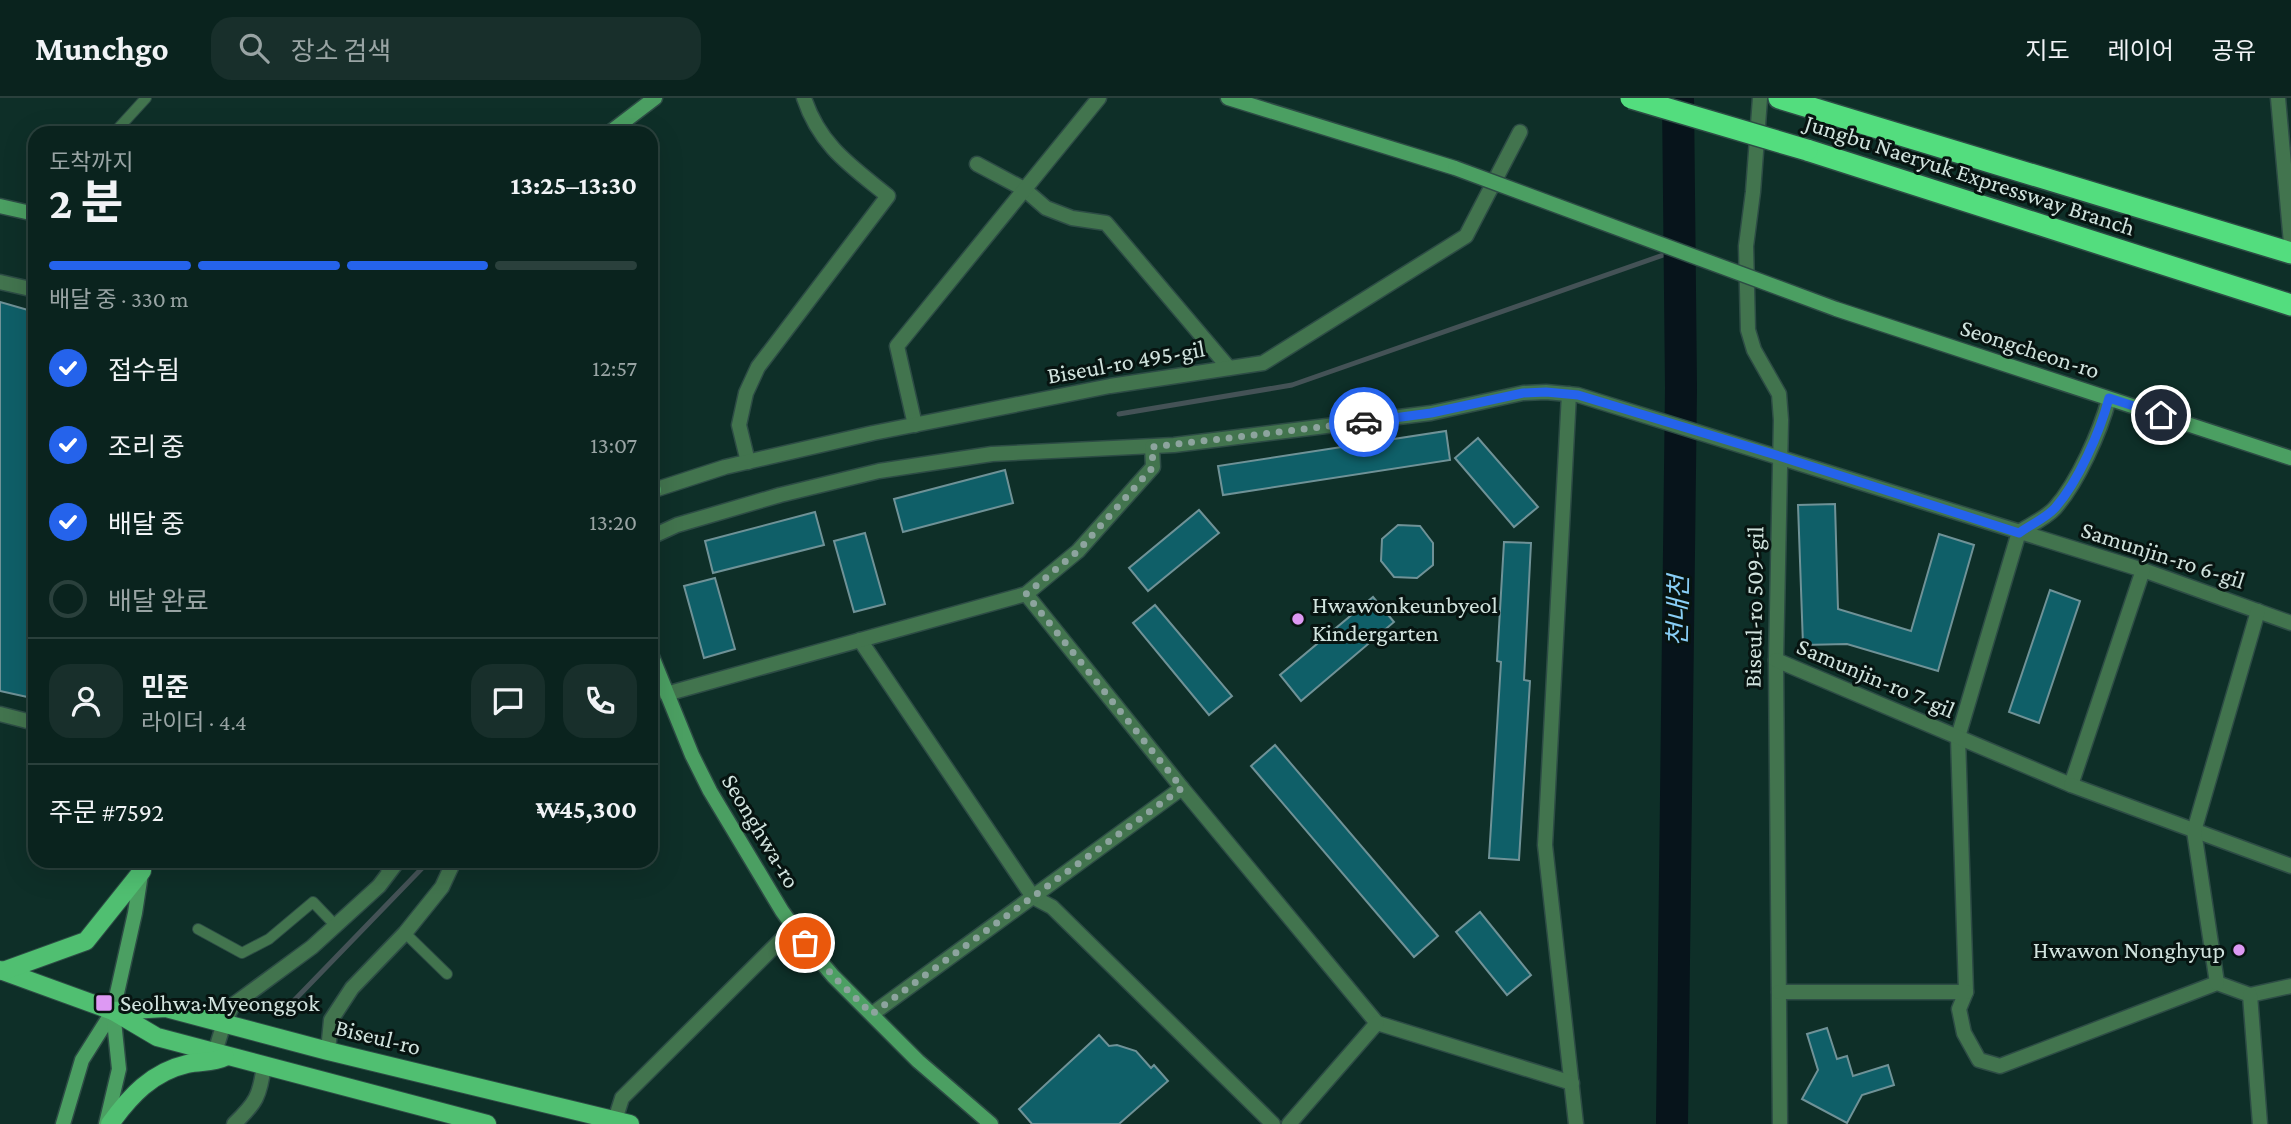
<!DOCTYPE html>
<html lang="ko">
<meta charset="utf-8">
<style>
:root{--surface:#0a231e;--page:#182f2b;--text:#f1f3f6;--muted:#99a4a4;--line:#2a403c;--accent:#2563eb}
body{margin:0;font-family:"Crimson Pro","Noto Sans KR",serif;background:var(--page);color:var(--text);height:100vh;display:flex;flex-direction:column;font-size:26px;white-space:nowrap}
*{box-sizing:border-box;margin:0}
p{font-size:23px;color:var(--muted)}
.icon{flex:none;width:38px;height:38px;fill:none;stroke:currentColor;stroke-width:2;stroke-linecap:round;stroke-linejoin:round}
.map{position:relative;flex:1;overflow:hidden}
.drawer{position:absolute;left:28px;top:28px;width:630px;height:742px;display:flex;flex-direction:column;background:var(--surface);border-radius:21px;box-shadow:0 7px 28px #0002,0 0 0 2px var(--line)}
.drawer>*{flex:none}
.pin{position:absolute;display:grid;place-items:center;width:60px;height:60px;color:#fff;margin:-30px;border:4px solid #fff;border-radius:50%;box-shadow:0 2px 7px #0007}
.courier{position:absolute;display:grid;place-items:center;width:70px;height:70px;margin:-35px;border:5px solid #2563eb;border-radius:50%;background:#fff;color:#222;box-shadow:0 2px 9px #0007}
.headline em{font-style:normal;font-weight:700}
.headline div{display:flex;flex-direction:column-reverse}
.headline{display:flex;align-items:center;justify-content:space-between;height:119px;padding:0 21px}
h1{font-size:46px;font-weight:700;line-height:52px}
.bar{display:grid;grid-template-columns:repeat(4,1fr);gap:10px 7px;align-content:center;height:84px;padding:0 21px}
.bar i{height:9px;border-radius:5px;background:var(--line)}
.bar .current{background:var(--accent)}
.bar p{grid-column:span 4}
.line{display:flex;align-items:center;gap:18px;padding:0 21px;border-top:2px solid var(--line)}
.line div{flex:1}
.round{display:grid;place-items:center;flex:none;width:74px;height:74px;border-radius:21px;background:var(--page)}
ol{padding:0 21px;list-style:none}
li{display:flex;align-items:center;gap:21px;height:77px}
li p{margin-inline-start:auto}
li .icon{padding:7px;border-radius:50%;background:var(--accent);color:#fff;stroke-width:4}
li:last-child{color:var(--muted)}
li i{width:38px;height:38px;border:4px solid var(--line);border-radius:50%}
header{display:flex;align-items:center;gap:42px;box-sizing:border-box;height:98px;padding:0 35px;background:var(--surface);border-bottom:2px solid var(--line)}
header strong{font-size:33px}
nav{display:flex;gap:38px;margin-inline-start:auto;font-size:24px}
.search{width:490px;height:63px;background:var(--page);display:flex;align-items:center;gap:18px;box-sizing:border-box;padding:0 24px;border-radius:21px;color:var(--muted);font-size:26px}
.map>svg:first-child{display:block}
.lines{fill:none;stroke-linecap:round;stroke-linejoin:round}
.stream{stroke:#445256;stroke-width:5}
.river{stroke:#07141b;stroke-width:32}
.building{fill:#0f5f68;stroke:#6f9297;stroke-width:2}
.service-casing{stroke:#2d4c45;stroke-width:12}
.minor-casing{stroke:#2d4c45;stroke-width:17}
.tertiary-casing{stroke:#2d4c45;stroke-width:17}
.secondary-casing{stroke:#2d4c45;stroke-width:17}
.primary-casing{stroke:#2d4c45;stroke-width:20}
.motorway-casing{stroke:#2d4c45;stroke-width:24}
.service{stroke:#42744e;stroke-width:10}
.minor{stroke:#42744e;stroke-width:14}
.tertiary{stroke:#42744e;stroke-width:14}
.secondary{stroke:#4b9f62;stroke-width:14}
.primary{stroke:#50bf71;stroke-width:18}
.motorway{stroke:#53dd7e;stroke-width:21}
.secondary-bridge-casing{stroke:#2d4c45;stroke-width:17;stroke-linecap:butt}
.motorway-bridge-casing{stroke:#2d4c45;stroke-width:24;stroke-linecap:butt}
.secondary-bridge{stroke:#4b9f62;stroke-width:14}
.motorway-bridge{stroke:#53dd7e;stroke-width:21}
.done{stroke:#8da49e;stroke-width:7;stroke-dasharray:0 12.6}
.route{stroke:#2563eb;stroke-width:9}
.poi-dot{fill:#dd99f3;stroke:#071411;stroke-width:2.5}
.labels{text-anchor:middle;stroke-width:6;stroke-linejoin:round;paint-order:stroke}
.street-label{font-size:24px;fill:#d1e3de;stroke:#071411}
.poi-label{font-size:24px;fill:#d1e3de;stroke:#071411;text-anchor:start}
.water-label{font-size:26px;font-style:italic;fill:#89cff7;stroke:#071411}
</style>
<header>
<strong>Munchgo</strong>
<div class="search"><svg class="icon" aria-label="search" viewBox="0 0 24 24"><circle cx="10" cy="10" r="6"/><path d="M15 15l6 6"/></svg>장소 검색</div>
<nav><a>지도</a><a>레이어</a><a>공유</a></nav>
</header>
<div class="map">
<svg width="2291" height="1026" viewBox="0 0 2291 1026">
<rect width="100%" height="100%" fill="#0e2f28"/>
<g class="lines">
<!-- stream -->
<g class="stream">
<polyline points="1119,316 1292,287 1672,154"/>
<polyline points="280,917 429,763"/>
</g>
<!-- river -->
<polyline class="river" points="1672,1026 1681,290 1678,0"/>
</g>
<!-- building -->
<g class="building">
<polygon points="0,204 35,214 35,588 32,600 0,593"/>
<polygon points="1446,333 1450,362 1223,397 1218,368"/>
<polygon points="1478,340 1538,409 1514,429 1455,360"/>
<polygon points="1005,372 1013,405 903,434 894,401"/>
<polygon points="1835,406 1838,511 1911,533 1939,436 1974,447 1938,573 1847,546 1803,547 1798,407"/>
<polygon points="1199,412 1219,435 1148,493 1129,470"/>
<polygon points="815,414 824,447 713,475 705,443"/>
<polygon points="1398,427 1420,428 1433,445 1433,467 1417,480 1394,479 1381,463 1382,441"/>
<polygon points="865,435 885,506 854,514 834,443"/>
<polygon points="1504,444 1531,445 1524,582 1530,583 1519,762 1489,760 1501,564 1497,563"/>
<polygon points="715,480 735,551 704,560 684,488"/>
<polygon points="2050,492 2080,503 2039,625 2009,614"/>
<polygon points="1373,499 1394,524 1301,603 1280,577"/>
<polygon points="1155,507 1232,598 1209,617 1133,525"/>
<polygon points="1275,647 1438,838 1414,859 1251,668"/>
<polygon points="1480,814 1531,877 1507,897 1456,834"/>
<polygon points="1827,930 1837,961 1847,958 1853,978 1888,967 1894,987 1862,997 1847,1025 1802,1001 1818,972 1807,936"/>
<polygon points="1099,937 1109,948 1117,947 1136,953 1151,970 1154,967 1168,983 1119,1026 1032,1026 1019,1011"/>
</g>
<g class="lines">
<defs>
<g id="service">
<polyline points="114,35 146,0"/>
<polyline points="379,763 390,774"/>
<polyline points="198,831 242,855 269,841 313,804 336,828"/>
<polyline points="405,835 447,876"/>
</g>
<g id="minor">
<polyline points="1760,0 1753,94 1746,148 1748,232 1754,252 1779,296 1781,322 1776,562 1780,1026"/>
<polyline points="977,66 1024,91 1046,110 1072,120 1106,125 1229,270"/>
<polyline points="0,184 35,192"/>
<polyline points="1569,296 1545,747 1576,1026"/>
<path d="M2109,301C2100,334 2078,384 2055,410C2046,420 2030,427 2019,434L1958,639L1966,894L1959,911L1964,935L1979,962L2000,968L2217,885L2250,897L2291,888"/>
<polyline points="915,327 897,248 1099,0"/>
<path d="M748,364L739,327L746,295L758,269L888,98C851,68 820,48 804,0"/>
<polyline points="651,393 725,369 873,335 1110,288 1263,265 1466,138 1520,34"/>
<polyline points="651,439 677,427 780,397 879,373 992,356 1174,347 1431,315 1523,295 1546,294 1578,297 2143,472 2291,525"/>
<polyline points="1026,496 1182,690 1377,925 1572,985"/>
<polyline points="860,542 1033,799 1052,809 1273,1026"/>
<polyline points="1776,562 2071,687 2143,472"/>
<polyline points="666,596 1026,496 1078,453 1153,369 1152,349"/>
<polyline points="0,616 35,625"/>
<polyline points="2071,687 2291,768"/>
<polyline points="2217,885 2194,733 2258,513"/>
<polyline points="1779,894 1966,894"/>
<polyline points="2250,897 2260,1026"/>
<polyline points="872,916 1182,690"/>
<polyline points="328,953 331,922 352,890 405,835 442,789 454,763"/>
<polyline points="215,954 224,925 233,907 312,849 379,788 398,763"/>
<polyline points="615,1022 622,1000 794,829"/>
<path d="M234,1026C256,1005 260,998 264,967"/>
<polyline points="1289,1026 1377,925"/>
</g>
<polyline id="tertiary" points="2278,0 2291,145"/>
<g id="secondary">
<polyline points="1228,0 1455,70"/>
<polyline points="609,35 655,0"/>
<polyline points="0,108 35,116"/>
<polyline points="1836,211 2291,360"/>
<polyline points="651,391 654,392"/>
<polyline points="651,556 692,657 710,693 782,813 805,845 833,878 918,963 991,1026"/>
<polyline points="63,1026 82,962 113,913"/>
<polyline points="106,1026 119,971 113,913 135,815 143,763"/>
</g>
<g id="primary">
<polyline points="0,872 113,913 157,939 487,1026"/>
<polyline points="3,873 86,843 142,773"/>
<polyline points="113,913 166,910 328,953 630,1026"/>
<path d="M110,1026C130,998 152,974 187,966C201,963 213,965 225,959"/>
</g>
<g id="motorway">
<polyline points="1779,0 2291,155"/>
<polyline points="1807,52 2291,207"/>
</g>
</defs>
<!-- service casing -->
<use href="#service" class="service-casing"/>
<!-- minor casing -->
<use href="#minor" class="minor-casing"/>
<!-- tertiary casing -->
<use href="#tertiary" class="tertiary-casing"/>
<!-- secondary casing -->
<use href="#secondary" class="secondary-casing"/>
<!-- primary casing -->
<use href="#primary" class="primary-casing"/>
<!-- motorway casing -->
<use href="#motorway" class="motorway-casing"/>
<!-- service -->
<use href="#service" class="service"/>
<!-- minor -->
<use href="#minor" class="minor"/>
<!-- tertiary -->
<use href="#tertiary" class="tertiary"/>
<!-- secondary -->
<use href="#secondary" class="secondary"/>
<!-- primary -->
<use href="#primary" class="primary"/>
<!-- motorway -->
<use href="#motorway" class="motorway"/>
<defs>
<polyline id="secondary-bridge" points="1455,70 1836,211"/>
<polyline id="motorway-bridge" points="1631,0 1807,52"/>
</defs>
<!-- secondary-bridge casing -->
<use href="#secondary-bridge" class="secondary-bridge-casing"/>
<!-- motorway-bridge casing -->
<use href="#motorway-bridge" class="motorway-bridge-casing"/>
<!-- secondary-bridge -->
<use href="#secondary-bridge" class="secondary-bridge"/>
<!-- motorway-bridge -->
<use href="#motorway-bridge" class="motorway-bridge"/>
</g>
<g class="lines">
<!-- done -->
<polyline class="done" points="805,845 833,878 872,916 1182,690 1026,496 1078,453 1153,369 1152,349 1364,324"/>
<!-- route -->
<path class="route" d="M1364,324L1431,315L1523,295L1546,294L1578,297L1779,358L2019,435C2030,427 2046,420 2055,410C2078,384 2100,334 2109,300L2161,317"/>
</g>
<!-- markers -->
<g class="poi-dot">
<circle cx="1298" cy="521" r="7"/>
<circle cx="2239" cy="852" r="7"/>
<rect x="95" y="896" width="18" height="18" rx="3.5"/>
</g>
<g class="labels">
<!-- street labels -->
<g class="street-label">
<text transform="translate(1970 77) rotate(18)" y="8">Jungbu Naeryuk Expressway Branch</text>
<text transform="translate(2030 251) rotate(18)" y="8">Seongcheon-ro</text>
<text transform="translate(1126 264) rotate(-10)" y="8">Biseul-ro 495-gil</text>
<text transform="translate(2163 457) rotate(18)" y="8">Samunjin-ro 6-gil</text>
<text transform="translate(1754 509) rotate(-89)" y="8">Biseul-ro 509-gil</text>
<text transform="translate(1876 580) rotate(23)" y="8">Samunjin-ro 7-gil</text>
<text transform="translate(761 733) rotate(59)" y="8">Seonghwa-ro</text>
<text transform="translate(378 939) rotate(14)" y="8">Biseul-ro</text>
</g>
<!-- poi labels -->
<g class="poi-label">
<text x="1312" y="515">Hwawonkeunbyeol<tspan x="1312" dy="28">Kindergarten</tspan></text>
<text x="2225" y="860" text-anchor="end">Hwawon Nonghyup</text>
<text x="120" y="913">Seolhwa·Myeonggok</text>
</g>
<!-- water labels -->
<g class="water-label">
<text transform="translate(1678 513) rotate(-89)" y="9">천내천</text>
</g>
</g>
</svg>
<div class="pin" style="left:805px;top:845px;background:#ea580c"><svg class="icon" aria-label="bag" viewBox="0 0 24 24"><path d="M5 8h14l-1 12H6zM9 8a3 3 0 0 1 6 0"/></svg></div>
<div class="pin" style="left:2161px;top:317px;background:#1f2937"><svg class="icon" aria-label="home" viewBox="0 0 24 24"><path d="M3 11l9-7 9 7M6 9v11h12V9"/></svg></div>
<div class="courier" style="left:1364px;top:324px"><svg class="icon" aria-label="car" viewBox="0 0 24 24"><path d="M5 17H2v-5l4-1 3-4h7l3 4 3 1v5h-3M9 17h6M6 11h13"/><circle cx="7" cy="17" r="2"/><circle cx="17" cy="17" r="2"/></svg></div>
<section class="drawer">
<div class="headline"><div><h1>2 분</h1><p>도착까지</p></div><em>13:25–13:30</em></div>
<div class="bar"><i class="current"></i><i class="current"></i><i class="current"></i><i></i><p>배달 중 · 330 m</p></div>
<ol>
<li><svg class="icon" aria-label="check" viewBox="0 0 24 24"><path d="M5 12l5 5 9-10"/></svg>접수됨<p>12:57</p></li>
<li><svg class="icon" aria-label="check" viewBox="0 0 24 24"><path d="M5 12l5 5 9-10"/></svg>조리 중<p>13:07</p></li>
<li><svg class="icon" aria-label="check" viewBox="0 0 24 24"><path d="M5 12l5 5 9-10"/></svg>배달 중<p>13:20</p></li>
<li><i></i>배달 완료</li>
</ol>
<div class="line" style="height:126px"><a class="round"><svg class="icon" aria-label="person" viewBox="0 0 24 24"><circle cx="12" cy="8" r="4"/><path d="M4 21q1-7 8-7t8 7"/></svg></a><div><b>민준</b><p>라이더 · 4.4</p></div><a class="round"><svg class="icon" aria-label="chat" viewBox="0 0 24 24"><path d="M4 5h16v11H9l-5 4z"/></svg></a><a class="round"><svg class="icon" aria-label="phone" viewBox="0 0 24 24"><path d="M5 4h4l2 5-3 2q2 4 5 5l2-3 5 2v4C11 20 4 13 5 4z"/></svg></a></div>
<div class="line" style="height:91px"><div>주문 #7592</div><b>₩45,300</b></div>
</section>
</div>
